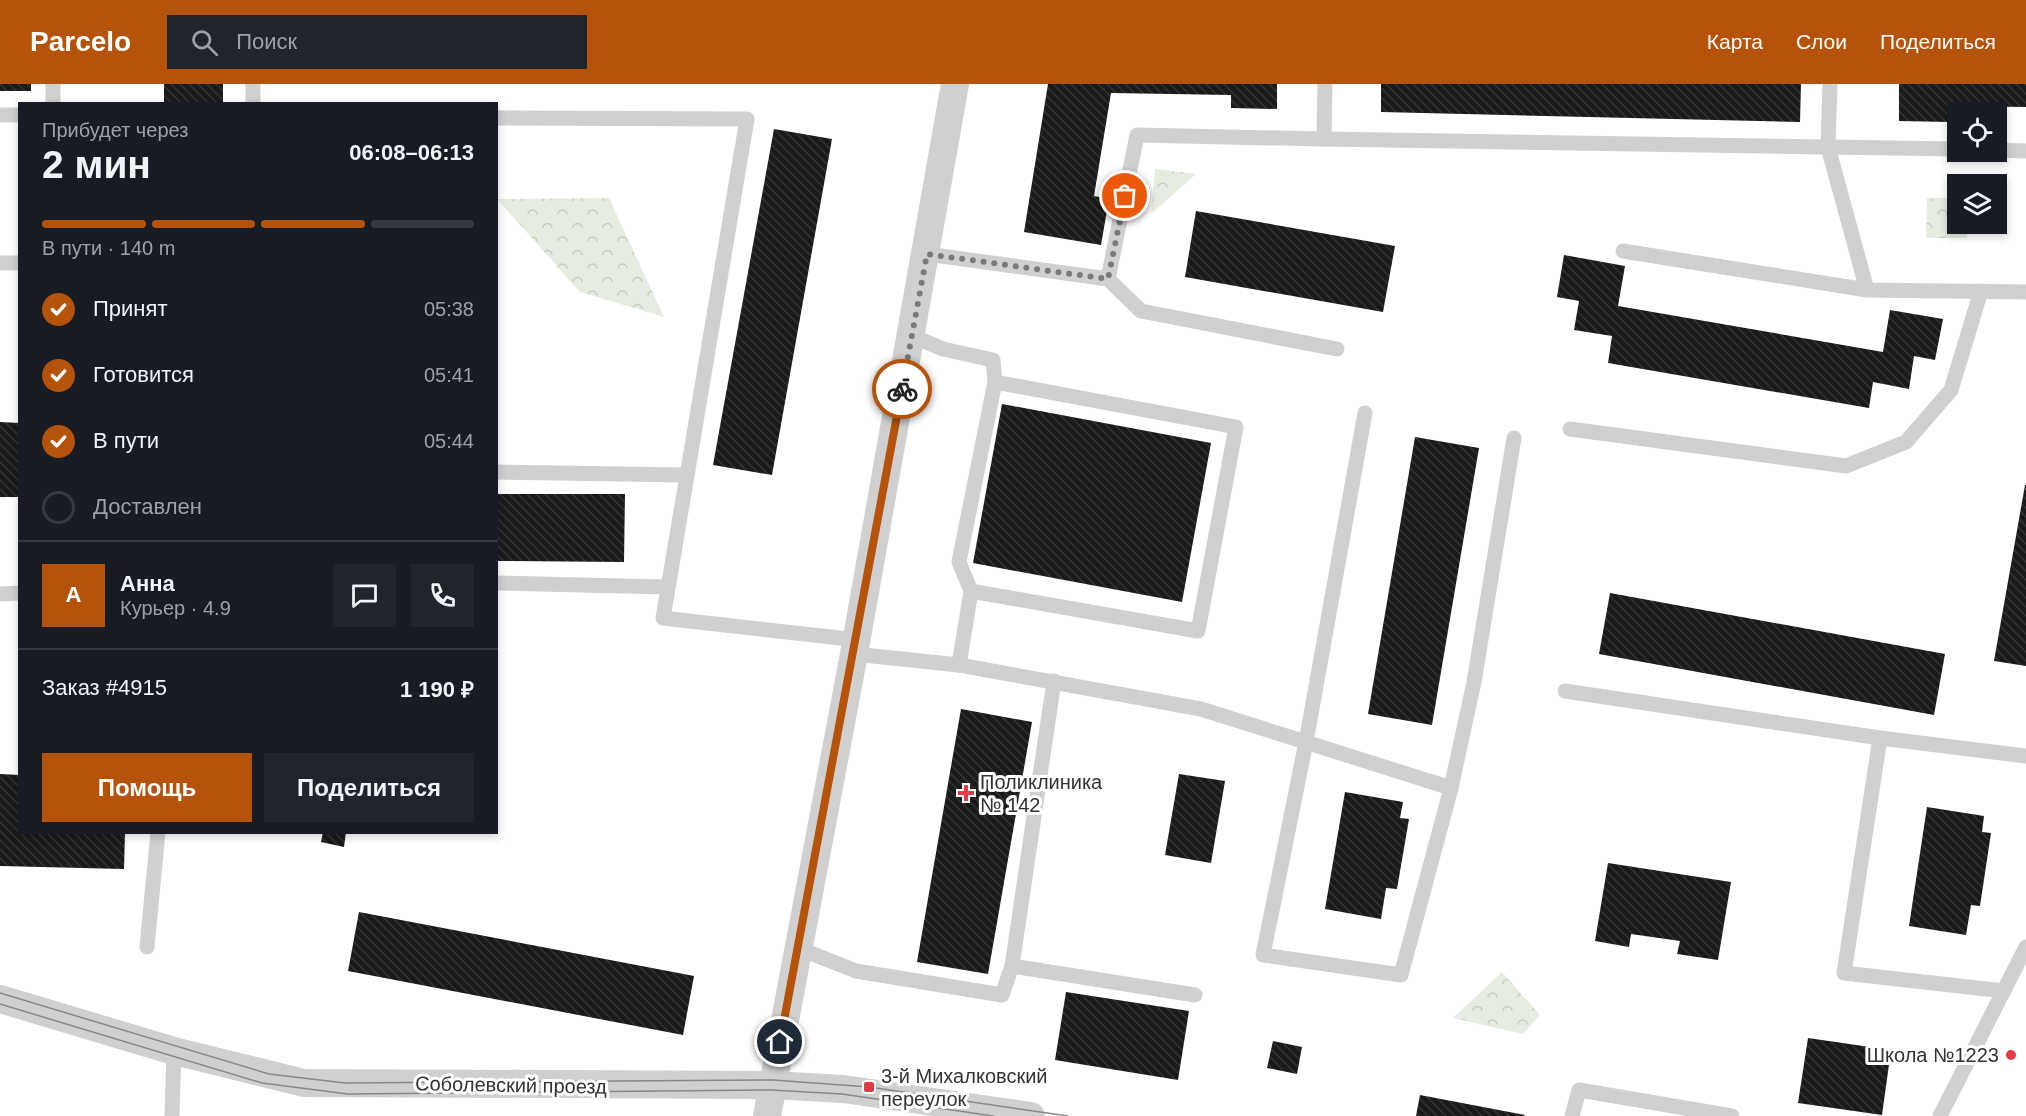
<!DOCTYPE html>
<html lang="ru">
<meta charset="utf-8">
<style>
:root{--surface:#171b24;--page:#20242c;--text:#f1f3f6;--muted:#9ea1a6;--line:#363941;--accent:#b45309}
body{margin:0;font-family:Helvetica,sans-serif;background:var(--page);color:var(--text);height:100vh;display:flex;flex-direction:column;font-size:22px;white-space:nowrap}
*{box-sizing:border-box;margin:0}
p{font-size:20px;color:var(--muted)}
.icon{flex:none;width:33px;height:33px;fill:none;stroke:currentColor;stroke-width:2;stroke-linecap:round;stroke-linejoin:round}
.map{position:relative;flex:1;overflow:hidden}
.sheet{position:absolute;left:18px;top:18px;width:480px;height:732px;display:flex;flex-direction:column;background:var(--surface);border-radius:0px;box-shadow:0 3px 9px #0003}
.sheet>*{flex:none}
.fabs{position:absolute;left:1947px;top:18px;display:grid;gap:12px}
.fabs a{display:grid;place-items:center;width:60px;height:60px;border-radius:0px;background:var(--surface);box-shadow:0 3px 9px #0003;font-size:30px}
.pin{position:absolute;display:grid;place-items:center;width:51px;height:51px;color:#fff;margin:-26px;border:3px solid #fff;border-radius:50%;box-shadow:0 2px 6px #0007}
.courier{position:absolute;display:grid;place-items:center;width:60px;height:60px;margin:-30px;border:4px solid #b45309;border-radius:50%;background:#fff;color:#222;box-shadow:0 2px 8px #0007}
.summary em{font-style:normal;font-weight:700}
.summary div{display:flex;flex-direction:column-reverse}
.summary{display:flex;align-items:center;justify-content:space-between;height:102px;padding:0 24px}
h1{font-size:39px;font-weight:700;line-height:45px}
.bar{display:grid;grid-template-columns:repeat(4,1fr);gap:9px 6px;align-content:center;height:72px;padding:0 24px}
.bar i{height:8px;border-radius:4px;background:var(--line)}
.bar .active{background:var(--accent)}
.bar p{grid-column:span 4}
.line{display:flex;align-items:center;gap:15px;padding:0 24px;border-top:2px solid var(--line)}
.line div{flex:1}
.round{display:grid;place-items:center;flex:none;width:63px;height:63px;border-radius:0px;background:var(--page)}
ol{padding:0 24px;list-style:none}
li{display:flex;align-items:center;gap:18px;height:66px}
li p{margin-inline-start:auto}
li .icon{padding:6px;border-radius:50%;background:var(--accent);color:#fff;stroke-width:4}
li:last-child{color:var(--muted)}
li i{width:33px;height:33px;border:3px solid var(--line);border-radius:50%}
.button{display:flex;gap:12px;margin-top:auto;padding:12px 24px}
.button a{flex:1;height:69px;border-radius:0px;background:var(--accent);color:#fff;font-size:24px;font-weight:700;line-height:69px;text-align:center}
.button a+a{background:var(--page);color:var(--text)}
header{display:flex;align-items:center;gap:36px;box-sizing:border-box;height:84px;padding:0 30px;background:var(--accent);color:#fff}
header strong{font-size:28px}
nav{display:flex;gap:33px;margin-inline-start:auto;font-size:21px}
.search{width:420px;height:54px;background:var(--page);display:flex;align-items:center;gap:15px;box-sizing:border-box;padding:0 21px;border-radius:0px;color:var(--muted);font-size:22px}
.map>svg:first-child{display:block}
.park{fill:url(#park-crowns)}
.building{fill:url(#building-back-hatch)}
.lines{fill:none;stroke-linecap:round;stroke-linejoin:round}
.service{stroke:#d0d0d0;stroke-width:15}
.minor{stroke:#d0d0d0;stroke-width:28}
.tram{stroke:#888;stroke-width:1.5}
.done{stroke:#7a7a7a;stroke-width:6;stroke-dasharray:0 10.8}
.route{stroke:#b45309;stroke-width:8}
.poi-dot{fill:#e63946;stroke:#fff;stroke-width:2}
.labels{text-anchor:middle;stroke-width:6;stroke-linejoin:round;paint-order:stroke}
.poi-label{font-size:20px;fill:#333;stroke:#fff;text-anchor:start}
.street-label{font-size:20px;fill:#333;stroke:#fff}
</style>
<header>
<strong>Parcelo</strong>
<div class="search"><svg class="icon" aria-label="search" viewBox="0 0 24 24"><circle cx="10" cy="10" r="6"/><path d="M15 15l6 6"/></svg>Поиск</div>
<nav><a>Карта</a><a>Слои</a><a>Поделиться</a></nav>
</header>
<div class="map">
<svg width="2026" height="1032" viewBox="0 0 2026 1032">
<defs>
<pattern id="park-crowns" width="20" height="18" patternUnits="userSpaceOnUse" patternTransform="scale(1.5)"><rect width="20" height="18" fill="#e6ecdf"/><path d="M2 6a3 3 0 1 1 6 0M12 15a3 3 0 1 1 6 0" fill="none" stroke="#c6cbc0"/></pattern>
<pattern id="building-back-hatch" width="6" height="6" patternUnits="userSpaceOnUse" patternTransform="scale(1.5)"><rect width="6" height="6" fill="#1a1a1a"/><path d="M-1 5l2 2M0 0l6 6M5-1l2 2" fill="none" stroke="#333"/></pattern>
</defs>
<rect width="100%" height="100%" fill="#fff"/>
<!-- park -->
<g class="park">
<polygon points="1155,85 1196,90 1151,130"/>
<polygon points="609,114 664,233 580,208 497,115"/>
<polygon points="1927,114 1957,114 1958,140 1967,140 1967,154 1926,154"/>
<polygon points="1502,888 1540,931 1523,950 1453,934"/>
</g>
<!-- building -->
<g class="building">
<rect x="0" y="0" width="31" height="7"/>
<rect x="164" y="0" width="59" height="20"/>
<polygon points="1048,0 1277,0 1277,25 1231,24 1231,11 1111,9 1094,112 1109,115 1101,161 1024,148"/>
<polygon points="1381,0 1801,0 1800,38 1381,28"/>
<polygon points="1899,0 2026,0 2026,23 1949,22 1950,38 1899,37"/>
<polygon points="774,45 832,55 772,391 713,381"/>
<polygon points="1196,127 1395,162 1383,228 1185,193"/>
<polygon points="1564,171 1625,182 1618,222 1883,268 1890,226 1943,235 1935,276 1914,272 1909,305 1873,298 1869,324 1608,279 1612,252 1574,246 1579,217 1557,213"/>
<polygon points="1002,320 1211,359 1182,518 973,479"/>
<polygon points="0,338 20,339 20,413 0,413"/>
<polygon points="1415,353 1479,364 1432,641 1368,630"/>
<polygon points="2025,401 2026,401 2026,582 1994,577"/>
<polygon points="496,410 625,410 624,478 496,477"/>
<polygon points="1610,509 1945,570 1934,631 1599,570"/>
<polygon points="961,625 1032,638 988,890 917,878"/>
<polygon points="0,690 20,691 20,748 125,748 124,785 0,782"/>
<polygon points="1179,690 1225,697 1211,779 1165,771"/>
<polygon points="1345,708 1403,718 1400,734 1409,735 1397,805 1386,804 1381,835 1325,825"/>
<polygon points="1927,723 1984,732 1982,748 1991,749 1980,822 1971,821 1966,851 1909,842"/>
<polygon points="323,748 346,748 344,763 321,758"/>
<polygon points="1608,779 1731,798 1718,876 1677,870 1680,857 1631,850 1629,863 1595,857"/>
<polygon points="359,828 694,892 683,951 348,887"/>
<polygon points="1066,908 1189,927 1178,996 1055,976"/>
<polygon points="1808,954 1891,966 1882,1031 1798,1019"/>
<polygon points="1273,957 1302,963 1297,990 1267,984"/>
<polygon points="1420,1011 1525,1031 1524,1032 1416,1032"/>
</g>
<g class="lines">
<!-- service -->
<g class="service">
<polyline points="253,0 253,20"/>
<polyline points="1830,0 1828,63 1867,206"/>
<polyline points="53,20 53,0"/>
<polyline points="0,31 20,31"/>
<polyline points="496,34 747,35 663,534 857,556"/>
<polyline points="1324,55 1958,65"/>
<polyline points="1996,66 2026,67"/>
<polyline points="1623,167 1867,206 2026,208"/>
<polyline points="927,170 1108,195 1141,227 1337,265"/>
<polyline points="0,179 20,179"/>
<polyline points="1108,195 1137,51 1324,55 1325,0"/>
<polyline points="912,252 943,265 993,276 995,298 1236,343 1198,547 971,507"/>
<polyline points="1365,329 1306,658 1263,871 1401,891 1451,704 1474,598 1514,354"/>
<polyline points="1570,345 1846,382 1906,358 1951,306 1981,207"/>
<polyline points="496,388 687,391"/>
<polyline points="496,499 667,503"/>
<polyline points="0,510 20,509"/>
<polyline points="854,570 959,581 1201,625 1451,704"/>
<polyline points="959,581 971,507 959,478 995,298"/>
<polyline points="1565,607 1880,654"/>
<polyline points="147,863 158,748"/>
<polyline points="798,864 856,887 1002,911 1012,882 1054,597"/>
<polyline points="1012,882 1195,911"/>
<polyline points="2004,907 1844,889 1880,654 2026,672"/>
<polyline points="172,1032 174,967"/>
<polyline points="1572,1032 1579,1006 1732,1032"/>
<polyline points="1940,1032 2026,863"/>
</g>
<!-- minor -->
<g class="minor">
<polyline points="0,915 174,967 304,999 772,1001 843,1005 1031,1032"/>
<polyline points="767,1032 854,570 955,0"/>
</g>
<!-- tram -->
<g class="tram">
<polyline points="0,909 269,990 345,999 773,996 869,1003 1068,1032"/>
<polyline points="0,920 262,999 348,1010 771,1006 842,1010 993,1032"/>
</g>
</g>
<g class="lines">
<!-- done -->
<polyline class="done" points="902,305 927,170 1108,195 1125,112"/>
<!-- route -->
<polyline class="route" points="780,958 902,305"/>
</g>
<!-- markers -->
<g class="poi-dot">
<path d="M963 700h6v6h6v6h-6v6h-6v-6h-6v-6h6z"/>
<circle cx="2011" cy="971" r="6"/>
<rect x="863" y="997" width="12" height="12" rx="3"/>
</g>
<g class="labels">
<!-- poi labels -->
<g class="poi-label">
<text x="980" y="705">Поликлиника<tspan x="980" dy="23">№ 142</tspan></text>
<text x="1999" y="978" text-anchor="end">Школа №1223</text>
<text x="881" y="999">3-й Михалковский<tspan x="881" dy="23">переулок</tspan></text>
</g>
<!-- street labels -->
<g class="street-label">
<text transform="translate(511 1001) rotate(1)" y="7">Соболевский проезд</text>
</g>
</g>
</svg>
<div class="fabs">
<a><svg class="icon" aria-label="locate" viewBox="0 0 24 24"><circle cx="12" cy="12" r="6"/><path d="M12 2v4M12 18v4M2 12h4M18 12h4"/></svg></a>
<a><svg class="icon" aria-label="layers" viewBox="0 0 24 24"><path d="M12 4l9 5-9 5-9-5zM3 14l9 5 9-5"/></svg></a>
</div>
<div class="pin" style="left:1125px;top:112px;background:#ea580c"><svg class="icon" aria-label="bag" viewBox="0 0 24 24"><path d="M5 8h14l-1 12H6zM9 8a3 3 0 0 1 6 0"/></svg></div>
<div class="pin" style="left:780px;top:958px;background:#1f2937"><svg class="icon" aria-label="home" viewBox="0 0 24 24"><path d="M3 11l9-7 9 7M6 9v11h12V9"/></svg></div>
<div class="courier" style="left:902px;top:305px"><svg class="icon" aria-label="bike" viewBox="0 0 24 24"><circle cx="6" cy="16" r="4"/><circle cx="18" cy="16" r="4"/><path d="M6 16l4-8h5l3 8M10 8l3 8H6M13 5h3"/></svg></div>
<section class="sheet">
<div class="summary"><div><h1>2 мин</h1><p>Прибудет через</p></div><em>06:08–06:13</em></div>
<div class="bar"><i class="active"></i><i class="active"></i><i class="active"></i><i></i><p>В пути · 140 m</p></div>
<ol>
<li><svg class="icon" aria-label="check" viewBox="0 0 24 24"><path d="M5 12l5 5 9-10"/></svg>Принят<p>05:38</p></li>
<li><svg class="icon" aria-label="check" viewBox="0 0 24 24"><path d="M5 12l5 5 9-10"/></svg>Готовится<p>05:41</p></li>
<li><svg class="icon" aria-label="check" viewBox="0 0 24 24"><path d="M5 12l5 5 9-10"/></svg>В пути<p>05:44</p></li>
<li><i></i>Доставлен</li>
</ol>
<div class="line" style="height:108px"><b class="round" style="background:var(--accent);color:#fff">А</b><div><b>Анна</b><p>Курьер · 4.9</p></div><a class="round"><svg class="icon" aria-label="chat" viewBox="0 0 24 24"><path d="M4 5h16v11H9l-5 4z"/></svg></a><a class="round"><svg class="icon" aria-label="phone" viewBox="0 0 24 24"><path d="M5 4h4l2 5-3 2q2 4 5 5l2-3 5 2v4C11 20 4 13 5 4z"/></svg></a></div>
<div class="line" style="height:78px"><div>Заказ #4915</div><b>1 190 ₽</b></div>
<div class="button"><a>Помощь</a><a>Поделиться</a></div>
</section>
</div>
